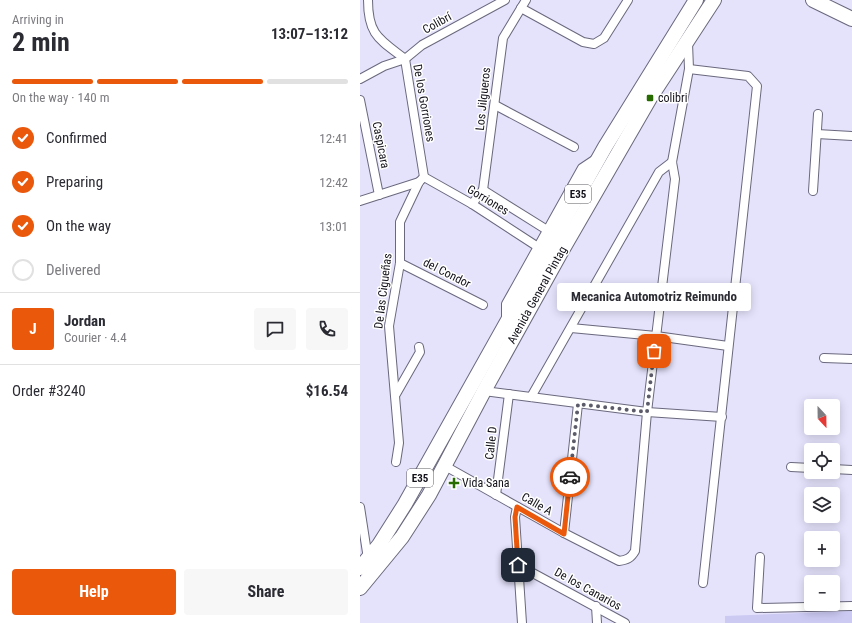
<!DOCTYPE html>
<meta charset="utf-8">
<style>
:root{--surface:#fff;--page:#f7f7f7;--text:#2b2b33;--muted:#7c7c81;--line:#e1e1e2;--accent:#ea580c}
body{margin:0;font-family:"Roboto Condensed",sans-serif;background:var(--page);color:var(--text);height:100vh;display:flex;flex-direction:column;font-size:15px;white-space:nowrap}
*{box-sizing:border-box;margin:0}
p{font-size:13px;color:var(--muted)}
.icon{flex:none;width:22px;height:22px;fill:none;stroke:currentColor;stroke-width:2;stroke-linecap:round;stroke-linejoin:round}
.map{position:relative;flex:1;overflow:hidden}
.panel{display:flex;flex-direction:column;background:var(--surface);width:360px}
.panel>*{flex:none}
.needle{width:26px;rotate:158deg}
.tools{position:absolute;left:444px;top:399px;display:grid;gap:8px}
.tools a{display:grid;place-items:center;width:36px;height:36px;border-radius:4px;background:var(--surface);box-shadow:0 2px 10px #0003;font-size:20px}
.pin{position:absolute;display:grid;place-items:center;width:34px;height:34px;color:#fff;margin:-17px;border-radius:8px;box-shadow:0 2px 6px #0006}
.courier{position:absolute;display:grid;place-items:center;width:40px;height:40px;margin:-20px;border:3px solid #ea580c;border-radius:50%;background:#fff;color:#222;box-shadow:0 1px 5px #0007}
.bubble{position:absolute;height:28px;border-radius:4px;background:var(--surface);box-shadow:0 2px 10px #0003;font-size:13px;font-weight:700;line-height:28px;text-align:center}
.headline em{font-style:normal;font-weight:700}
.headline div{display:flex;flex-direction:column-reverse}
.headline{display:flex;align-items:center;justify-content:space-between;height:68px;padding:0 12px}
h1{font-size:26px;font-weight:700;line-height:30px}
.bar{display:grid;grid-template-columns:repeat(4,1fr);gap:6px 4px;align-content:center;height:48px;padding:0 12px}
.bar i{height:5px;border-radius:3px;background:var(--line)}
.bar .current{background:var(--accent)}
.bar p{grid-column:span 4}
.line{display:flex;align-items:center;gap:10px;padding:0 12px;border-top:1px solid var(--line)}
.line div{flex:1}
.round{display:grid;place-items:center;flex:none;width:42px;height:42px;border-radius:4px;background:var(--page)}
ol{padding:0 12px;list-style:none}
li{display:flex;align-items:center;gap:12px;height:44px}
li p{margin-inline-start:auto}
li .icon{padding:4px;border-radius:50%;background:var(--accent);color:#fff;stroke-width:4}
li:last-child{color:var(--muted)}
li i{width:22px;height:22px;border:2px solid var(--line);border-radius:50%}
.primary-button{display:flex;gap:8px;margin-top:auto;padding:8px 12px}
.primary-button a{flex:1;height:46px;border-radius:4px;background:var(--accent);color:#fff;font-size:16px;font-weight:700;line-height:46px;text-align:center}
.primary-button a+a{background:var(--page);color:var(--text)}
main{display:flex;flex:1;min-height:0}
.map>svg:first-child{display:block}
.green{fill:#ccc9f3}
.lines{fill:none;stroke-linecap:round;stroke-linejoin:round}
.street-casing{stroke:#69687d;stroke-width:10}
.highway-casing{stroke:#69687d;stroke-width:16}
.street{stroke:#fff;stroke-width:8}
.highway{stroke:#fff;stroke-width:14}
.done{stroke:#5c5b69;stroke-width:4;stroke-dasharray:0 7.2}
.route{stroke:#ea580c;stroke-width:5}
.poi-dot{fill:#276b01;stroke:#fff;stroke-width:1.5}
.labels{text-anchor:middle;stroke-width:3;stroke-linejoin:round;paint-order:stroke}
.shield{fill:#fff;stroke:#5a595f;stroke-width:1}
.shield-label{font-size:11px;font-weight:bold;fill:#13121a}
.street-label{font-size:12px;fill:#13121a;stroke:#fff}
.poi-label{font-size:12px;fill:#13121a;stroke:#fff;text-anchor:start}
</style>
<main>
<section class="panel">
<div class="headline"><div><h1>2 min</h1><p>Arriving in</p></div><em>13:07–13:12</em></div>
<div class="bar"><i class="current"></i><i class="current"></i><i class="current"></i><i></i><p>On the way · 140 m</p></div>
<ol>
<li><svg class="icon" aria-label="check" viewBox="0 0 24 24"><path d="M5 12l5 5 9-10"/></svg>Confirmed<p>12:41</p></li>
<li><svg class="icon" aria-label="check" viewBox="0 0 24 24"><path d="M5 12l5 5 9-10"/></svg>Preparing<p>12:42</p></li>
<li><svg class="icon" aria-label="check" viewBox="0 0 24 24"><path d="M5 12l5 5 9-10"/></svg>On the way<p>13:01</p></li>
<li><i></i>Delivered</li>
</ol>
<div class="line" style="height:72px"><b class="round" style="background:var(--accent);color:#fff">J</b><div><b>Jordan</b><p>Courier · 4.4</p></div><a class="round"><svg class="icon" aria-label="chat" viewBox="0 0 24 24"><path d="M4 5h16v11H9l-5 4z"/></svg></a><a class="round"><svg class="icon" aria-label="phone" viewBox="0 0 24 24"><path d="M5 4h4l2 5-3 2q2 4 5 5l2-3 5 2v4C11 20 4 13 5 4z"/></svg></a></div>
<div class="line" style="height:52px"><div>Order #3240</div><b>$16.54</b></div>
<div class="primary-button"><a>Help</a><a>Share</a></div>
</section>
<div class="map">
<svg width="492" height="623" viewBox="0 0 492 623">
<rect width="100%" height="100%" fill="#e5e3fc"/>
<!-- green -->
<polygon class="green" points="492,611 492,623 365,623 365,616"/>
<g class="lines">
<defs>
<g id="street">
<path d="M8,0C8,35 19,39 45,59L64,177"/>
<polyline points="161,8 223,42 234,44 244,38 268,0"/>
<polyline points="329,69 388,76 397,86 343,583"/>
<polyline points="0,79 24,66 45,59 62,45 145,0"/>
<polyline points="0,100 19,195"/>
<polyline points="135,105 214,147"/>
<polyline points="457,134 492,136"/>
<polyline points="64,177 112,204 178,247"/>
<polyline points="123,190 187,230"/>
<polyline points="453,191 458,114"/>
<polyline points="0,201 59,182"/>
<polyline points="112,204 123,190 143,38 166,0"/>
<polyline points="40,263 123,305"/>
<polyline points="146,321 146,304 222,168 237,158"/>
<polyline points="211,328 296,336 368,346"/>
<polyline points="464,358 492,359"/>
<polyline points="124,391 287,412 362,417"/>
<polyline points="36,394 60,352 59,347"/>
<polyline points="171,397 299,172 312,162"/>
<polyline points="36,462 39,443 29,326 40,263 40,222 59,182 64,177"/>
<path d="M85,466L204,533L259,561C267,560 271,558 275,551L287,412L315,179L312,162L329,69L328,43"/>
<polyline points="431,467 451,468"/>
<polyline points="473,469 492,470"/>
<polyline points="136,495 149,394"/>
<polyline points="0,507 8,559"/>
<polyline points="157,507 155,517 162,623"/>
<polyline points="204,533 218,404"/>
<polyline points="400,557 397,608 492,606"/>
<polyline points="158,565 265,623"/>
<polyline points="236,606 237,623"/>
</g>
<g id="highway">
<polyline points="453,0 492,19"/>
<polyline points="0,568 19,545 45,504 245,147 336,0"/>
<polyline points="0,588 42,537 69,495 124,391 201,252 290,98 354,0"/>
</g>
</defs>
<!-- street casing -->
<use href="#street" class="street-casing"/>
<!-- highway casing -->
<use href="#highway" class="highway-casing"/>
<!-- street -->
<use href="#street" class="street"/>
<!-- highway -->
<use href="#highway" class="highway"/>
</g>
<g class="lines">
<!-- done -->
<polyline class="done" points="210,477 218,404 287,412 294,351"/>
<!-- route -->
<polyline class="route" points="158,565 155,517 157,507 204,534 210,477"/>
</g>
<!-- markers -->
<g class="poi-dot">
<rect x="286" y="94" width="8" height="8" rx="2"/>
<path d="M92 477h4v4h4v4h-4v4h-4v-4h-4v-4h4z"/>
</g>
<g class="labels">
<!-- shield labels -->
<g class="shield">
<rect x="205" y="185" width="26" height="18" rx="3"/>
<rect x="47" y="469" width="26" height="18" rx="3"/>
</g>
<g class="shield-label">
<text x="218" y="198">E35</text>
<text x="60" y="482">E35</text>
</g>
<!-- street labels -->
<g class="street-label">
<text transform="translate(77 23) rotate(-29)" y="4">Colibrí</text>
<text transform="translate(123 99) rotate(-84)" y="4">Los Jilgueros</text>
<text transform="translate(64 103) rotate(80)" y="4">De los Gorriones</text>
<text transform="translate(21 145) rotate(79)" y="4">Caspicara</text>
<text transform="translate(128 200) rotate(31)" y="4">Gorriones</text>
<text transform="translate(87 273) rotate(27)" y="4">del Condor</text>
<text transform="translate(23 291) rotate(-83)" y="4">De las Cigueñas</text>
<text transform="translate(177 295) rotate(-61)" y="4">Avenida General Pintag</text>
<text transform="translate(131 443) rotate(-84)" y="4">Calle D</text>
<text transform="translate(177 504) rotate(30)" y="4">Calle A</text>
<text transform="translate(228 589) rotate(29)" y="4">De los Canarios</text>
</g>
<!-- poi labels -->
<g class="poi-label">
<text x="298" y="102">colibri</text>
<text x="102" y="487">Vida Sana</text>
</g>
</g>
</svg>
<div class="tools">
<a><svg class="needle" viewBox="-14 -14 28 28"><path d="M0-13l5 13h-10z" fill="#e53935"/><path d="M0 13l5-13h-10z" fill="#7c7c81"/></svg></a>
<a><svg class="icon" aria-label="locate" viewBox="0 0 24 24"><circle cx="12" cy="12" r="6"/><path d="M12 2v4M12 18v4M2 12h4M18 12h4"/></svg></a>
<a><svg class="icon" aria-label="layers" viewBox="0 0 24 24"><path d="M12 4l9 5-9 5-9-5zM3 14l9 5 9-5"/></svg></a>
<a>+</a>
<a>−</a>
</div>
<div class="pin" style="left:294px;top:351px;background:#ea580c"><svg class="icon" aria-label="bag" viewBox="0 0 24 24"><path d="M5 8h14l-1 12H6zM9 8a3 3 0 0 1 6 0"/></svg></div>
<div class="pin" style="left:158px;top:565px;background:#1f2937"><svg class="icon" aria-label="home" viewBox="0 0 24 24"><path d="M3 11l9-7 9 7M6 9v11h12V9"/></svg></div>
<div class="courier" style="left:210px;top:477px"><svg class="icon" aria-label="car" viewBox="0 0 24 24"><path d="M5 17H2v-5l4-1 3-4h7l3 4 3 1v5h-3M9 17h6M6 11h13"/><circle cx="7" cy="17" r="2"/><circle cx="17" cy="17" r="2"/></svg></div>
<div class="bubble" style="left:197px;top:283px;width:194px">Mecanica Automotriz Reimundo</div>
</div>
</main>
